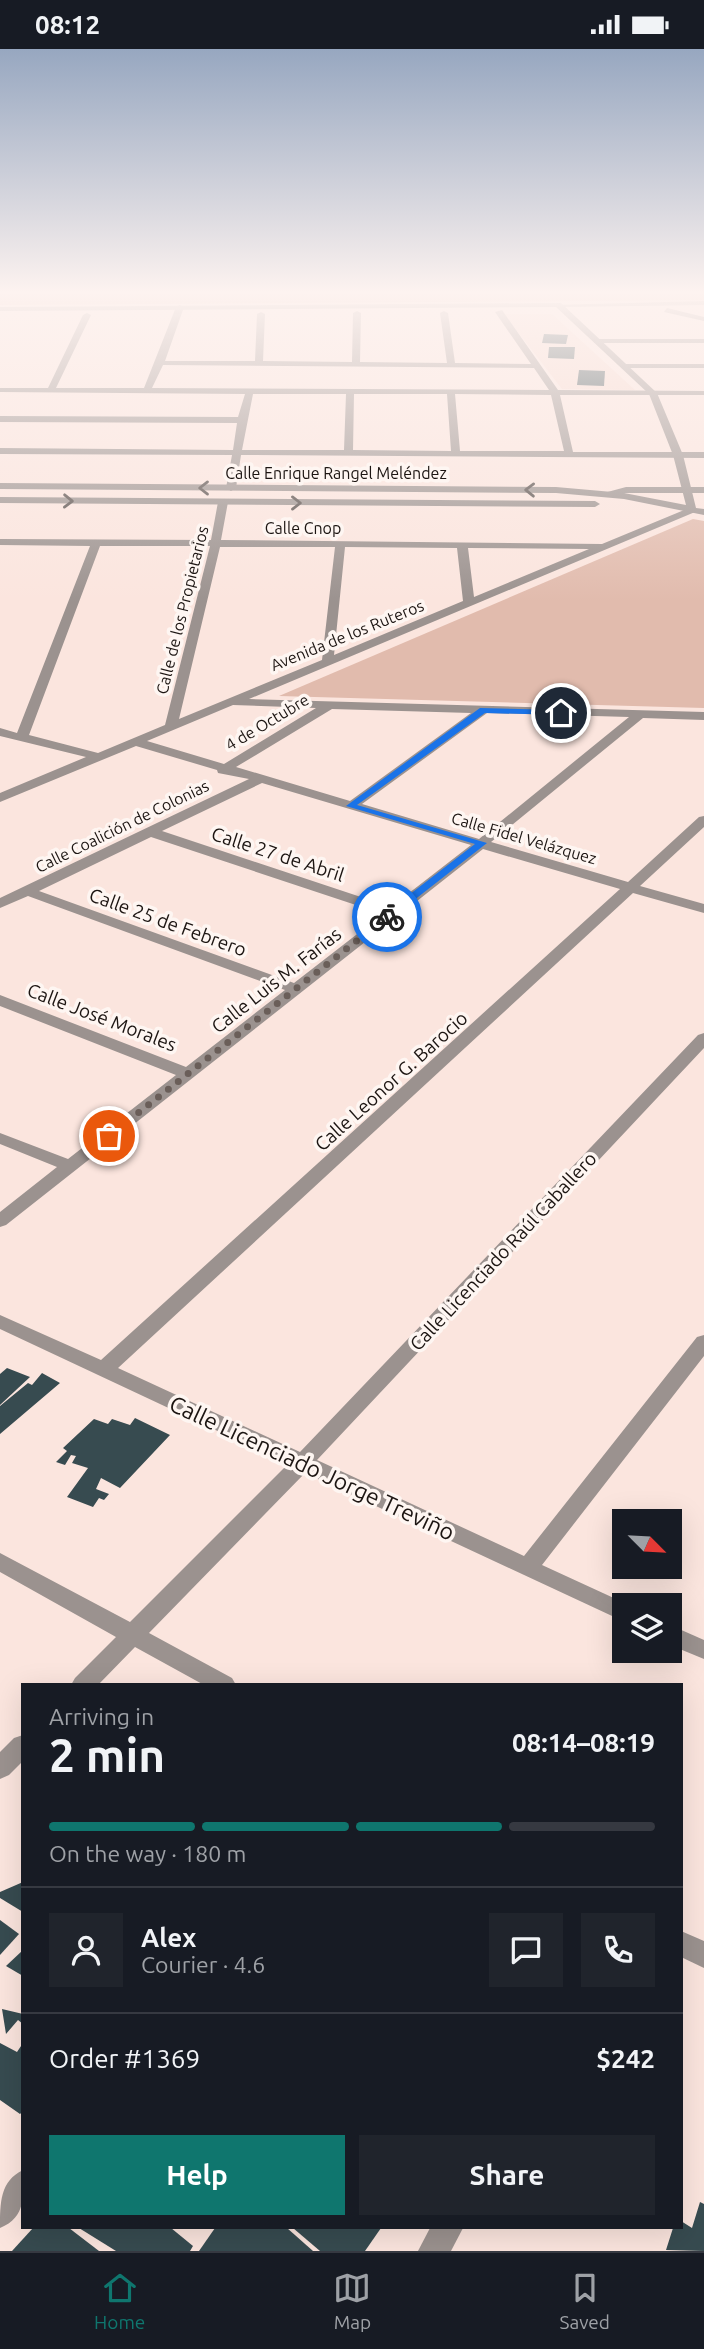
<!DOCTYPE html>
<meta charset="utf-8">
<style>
:root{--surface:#171b24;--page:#20242c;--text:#f1f3f6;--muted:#9ea1a6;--line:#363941;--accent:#0f766e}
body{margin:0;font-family:Ubuntu,sans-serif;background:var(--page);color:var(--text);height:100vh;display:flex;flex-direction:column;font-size:26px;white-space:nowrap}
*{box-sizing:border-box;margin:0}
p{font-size:23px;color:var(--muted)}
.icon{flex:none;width:38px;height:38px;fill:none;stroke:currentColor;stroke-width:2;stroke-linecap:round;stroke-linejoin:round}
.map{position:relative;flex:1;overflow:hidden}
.drawer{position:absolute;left:21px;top:1634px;width:662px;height:546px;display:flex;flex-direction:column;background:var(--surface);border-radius:0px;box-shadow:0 7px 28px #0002}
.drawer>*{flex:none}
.needle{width:46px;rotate:114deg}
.buttons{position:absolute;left:612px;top:1460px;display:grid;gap:14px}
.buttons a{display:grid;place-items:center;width:70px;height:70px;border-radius:0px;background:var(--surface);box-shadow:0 7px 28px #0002;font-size:35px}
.pin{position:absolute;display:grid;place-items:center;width:60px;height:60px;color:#fff;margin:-30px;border:4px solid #fff;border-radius:50%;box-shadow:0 2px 7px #0007}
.courier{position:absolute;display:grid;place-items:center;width:70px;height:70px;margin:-35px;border:5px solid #1a73e8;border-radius:50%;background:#fff;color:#222;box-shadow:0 2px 9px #0007}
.summary em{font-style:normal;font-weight:600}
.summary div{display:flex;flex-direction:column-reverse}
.summary{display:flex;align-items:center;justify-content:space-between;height:119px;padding:0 28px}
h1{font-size:46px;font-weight:600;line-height:52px}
.bar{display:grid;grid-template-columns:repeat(4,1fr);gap:10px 7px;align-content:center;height:84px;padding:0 28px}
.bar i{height:9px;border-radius:5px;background:var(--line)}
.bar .current{background:var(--accent)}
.bar p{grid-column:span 4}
.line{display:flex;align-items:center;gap:18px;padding:0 28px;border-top:2px solid var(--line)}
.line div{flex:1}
.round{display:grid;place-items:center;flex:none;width:74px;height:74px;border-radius:0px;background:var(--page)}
.action{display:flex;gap:14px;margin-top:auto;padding:14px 28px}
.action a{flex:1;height:80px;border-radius:0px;background:var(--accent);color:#fff;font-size:28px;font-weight:600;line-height:80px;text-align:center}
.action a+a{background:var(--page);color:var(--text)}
.status{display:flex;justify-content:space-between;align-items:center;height:49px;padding:0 35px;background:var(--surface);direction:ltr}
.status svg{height:19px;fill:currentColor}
.tab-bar{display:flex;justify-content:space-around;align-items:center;height:98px;border-top:2px solid var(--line);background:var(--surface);font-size:19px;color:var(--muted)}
.tab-bar a{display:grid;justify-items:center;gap:4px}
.tab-bar .current{color:var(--accent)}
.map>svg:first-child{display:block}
.built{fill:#f6d8ce}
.green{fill:#e1bbad}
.building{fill:#374b50}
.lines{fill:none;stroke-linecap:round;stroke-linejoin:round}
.minor{fill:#9b928f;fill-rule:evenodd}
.tertiary{fill:#9b928f;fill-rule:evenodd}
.oneway{stroke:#554d4a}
.route{fill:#1a73e8}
.done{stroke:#6a5e59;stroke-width:7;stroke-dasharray:0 12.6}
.labels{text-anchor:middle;stroke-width:7;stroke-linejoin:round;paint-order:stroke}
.far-street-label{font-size:16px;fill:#1c1512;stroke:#fef6f2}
.street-label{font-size:19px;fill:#1c1512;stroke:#fef6f2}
.near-street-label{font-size:23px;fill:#1c1512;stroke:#fef6f2}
</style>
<div class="status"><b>08:12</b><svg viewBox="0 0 49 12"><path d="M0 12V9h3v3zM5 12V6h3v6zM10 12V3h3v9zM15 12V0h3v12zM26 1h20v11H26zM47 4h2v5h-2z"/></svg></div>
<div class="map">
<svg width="704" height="2202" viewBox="0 0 704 2202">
<rect width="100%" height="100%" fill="#fbe5de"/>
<!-- built -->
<polygon class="built" points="504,265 552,265 635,341 562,340"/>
<!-- green -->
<g class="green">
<polygon points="0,244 704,244 704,251 0,256"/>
<polygon points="693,470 704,472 704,659 279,647"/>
</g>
<!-- building -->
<g class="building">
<polygon points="544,285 568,286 566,295 542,294"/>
<polygon points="549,298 575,298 574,310 548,309"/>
<polygon points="579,321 605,322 604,337 577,336"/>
<polygon points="7,1319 30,1328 0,1356 0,1325"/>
<polygon points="42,1324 60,1334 0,1385 0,1357 28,1334 32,1336"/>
<polygon points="135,1369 170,1386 120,1439 101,1429 96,1440 109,1445 104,1451 99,1449 93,1458 67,1448 88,1419 72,1414 76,1407 71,1406 65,1416 56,1413 67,1402 63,1399 94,1370 108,1375 112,1370 130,1376"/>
<polygon points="23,1833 23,1863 0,1849 0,1843"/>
<polygon points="0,1871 19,1885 0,1906"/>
<polygon points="23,1901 23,1927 6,1917"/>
<polygon points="2,1960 23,1965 23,1975 18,1971 6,1985"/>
<polygon points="0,1994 17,2003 23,1994 23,2062 20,2065 0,2051"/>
<polygon points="700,2153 704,2155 704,2202 666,2201 673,2179 681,2179 681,2172 692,2179"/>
<polygon points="33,2179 69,2179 99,2202 12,2202"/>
<polygon points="79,2179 171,2179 193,2197 190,2202 116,2202"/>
<polygon points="215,2179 287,2179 313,2202 199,2202"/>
<polygon points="293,2179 381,2179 365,2202 320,2202"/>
</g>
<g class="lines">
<!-- minor -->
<g class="minor">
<polygon points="704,252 704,256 558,258 554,256"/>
<path d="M180,256L184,258L165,312H255L257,265L261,263L265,265L263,312L352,313L353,264L357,262L361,264L360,313L447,314L440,264L444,262L448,264L455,314L531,315L495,263L502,261L558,341L704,342V346H560L573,403H704V409L241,406L236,439L231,442L226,439L232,406L0,405V399L233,401L237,374L0,373V367L238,368L245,345L0,343V339H48L83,266L87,264L91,266L56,339H144L176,258ZM163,316L534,319L549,341L152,339ZM253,345H346L344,401H242ZM354,345H447L451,402L353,401ZM455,345L551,346L564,402H460Z"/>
<polygon points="667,259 704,268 704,272 664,263"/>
<polygon points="597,290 704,290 704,294 594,294"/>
<polygon points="621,315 704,315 704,319 624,319"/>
<polygon points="626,438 704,438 704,444 626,444 605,448 600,445"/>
<path d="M223,450L228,453L221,491L602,495L689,459H695V463L249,650L704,663V671L643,669L491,793L628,833L699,768L704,767V778L640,837L704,855V864L633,844L118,1319L300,1403L698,986L704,984V999L317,1411L524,1507L697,1288L704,1286V1307L542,1516L629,1556H625V1573L305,1424L149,1584L232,1629L236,1636H204L135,1598L98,1636H71L75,1629L116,1588L0,1523V1504L130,1573L288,1415L0,1280V1266L101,1311L620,840L483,800L6,1176L0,1178V1163L57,1118L0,1095V1084L68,1110L176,1026L0,957V946L186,1018L285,941L28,847L0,859V849L249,730L218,724L217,721L136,697L0,753V744L86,708L0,687V679L17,684L90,497L0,496V490L211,491L218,453ZM100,497H210L165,676L98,704L29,686ZM220,498H335L322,611L179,670ZM345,498L457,499L463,552L334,606ZM468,499L589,500L474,548ZM233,656L316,659L224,715L147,692ZM332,660L471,664L350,752L236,718ZM487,664L629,668L479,790L362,755ZM262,734L471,796L391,858L162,782ZM151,788L383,865L294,934L39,842Z"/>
<polygon points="670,1576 704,1591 704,1610 670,1596"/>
<polygon points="23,1686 23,1712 9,1726 0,1730 0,1703 14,1689"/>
<polygon points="681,1882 704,1892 704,1919 681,1908"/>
<path d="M23,2121C23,2146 27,2168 0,2179C0,2154 0,2132 23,2121Z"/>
<polygon points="430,2179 463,2179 451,2202 418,2202"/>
</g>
<!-- tertiary -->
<g class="tertiary">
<polygon points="561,254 657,344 683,406 696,459 704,460 704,466 624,450 556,444 0,440 0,434 556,438 624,444 686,456 673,406 649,345 556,258 0,262 0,258"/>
<polygon points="0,448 595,452 600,455 595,458 0,454"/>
</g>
</g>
<!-- one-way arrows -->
<defs><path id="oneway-chevron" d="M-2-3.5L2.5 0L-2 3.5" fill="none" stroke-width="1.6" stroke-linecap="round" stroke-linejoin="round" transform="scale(1.75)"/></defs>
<g class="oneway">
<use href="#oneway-chevron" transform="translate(204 439) rotate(-180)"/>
<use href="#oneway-chevron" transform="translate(530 441) rotate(-179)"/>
<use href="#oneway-chevron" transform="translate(68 452) rotate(1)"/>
<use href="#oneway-chevron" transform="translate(296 454)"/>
</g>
<!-- sky -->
<linearGradient id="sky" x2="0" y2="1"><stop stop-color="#97a7c0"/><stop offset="0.44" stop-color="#fdf3f0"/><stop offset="1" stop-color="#fdf3f0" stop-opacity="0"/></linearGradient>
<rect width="704" height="553" fill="url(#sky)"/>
<!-- route -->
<polygon class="route" points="480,659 561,661 565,664 561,666 485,664 357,756 487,794 390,870 383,870 383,866 475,795 346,757"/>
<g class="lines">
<!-- done -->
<polyline class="done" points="109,1087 387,868"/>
</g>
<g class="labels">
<!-- far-street labels -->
<g class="far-street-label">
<text x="336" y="430">Calle Enrique Rangel Meléndez</text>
<text x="303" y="485">Calle Cnop</text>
<text transform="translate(182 561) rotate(-76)" y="6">Calle de los Propietarios</text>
<text transform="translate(347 586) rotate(-22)" y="6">Avenida de los Ruteros</text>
<text transform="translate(267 673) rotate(-31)" y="6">4 de Octubre</text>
<text transform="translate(122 777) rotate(-26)" y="6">Calle Coalición de Colonias</text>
<text transform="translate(524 789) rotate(16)" y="6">Calle Fidel Velázquez</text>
</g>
<!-- street labels -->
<g class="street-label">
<text transform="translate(278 805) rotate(18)" y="7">Calle 27 de Abril</text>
<text transform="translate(168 873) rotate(20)" y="7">Calle 25 de Febrero</text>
<text transform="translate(276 931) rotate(-38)" y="7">Calle Luis M. Farías</text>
<text transform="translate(102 968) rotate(21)" y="7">Calle José Morales</text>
<text transform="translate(391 1032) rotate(-42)" y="7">Calle Leonor G. Barocio</text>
<text transform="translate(503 1202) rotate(-47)" y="7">Calle Licenciado Raúl Caballero</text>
</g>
<!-- near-street labels -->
<g class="near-street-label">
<text transform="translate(312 1419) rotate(25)" y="8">Calle Licenciado Jorge Treviño</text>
</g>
</g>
</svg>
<div class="buttons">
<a><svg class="needle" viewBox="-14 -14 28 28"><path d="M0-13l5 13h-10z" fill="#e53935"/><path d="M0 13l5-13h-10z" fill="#9ea1a6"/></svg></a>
<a><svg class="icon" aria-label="layers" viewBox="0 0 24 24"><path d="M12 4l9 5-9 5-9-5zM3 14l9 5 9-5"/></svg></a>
</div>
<div class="pin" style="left:109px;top:1087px;background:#ea580c"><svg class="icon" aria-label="bag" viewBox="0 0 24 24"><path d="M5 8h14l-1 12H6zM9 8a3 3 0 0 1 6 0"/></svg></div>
<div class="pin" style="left:561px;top:664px;background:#1f2937"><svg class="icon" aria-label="home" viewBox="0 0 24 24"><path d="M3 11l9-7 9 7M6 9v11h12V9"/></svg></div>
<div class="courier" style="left:387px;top:868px"><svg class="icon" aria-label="bike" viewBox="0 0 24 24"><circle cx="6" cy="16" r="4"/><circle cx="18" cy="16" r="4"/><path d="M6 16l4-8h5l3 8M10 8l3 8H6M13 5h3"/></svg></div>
<section class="drawer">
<div class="summary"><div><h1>2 min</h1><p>Arriving in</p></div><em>08:14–08:19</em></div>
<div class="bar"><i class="current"></i><i class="current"></i><i class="current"></i><i></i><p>On the way · 180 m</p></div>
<div class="line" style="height:126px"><a class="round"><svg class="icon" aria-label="person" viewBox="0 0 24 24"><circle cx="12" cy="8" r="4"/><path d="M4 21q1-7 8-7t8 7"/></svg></a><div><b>Alex</b><p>Courier · 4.6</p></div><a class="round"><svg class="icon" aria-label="chat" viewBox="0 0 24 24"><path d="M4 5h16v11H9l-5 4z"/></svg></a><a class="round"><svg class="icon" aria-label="phone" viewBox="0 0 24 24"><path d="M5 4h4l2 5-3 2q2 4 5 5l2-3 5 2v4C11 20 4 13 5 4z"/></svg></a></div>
<div class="line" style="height:91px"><div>Order #1369</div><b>$242</b></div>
<div class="action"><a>Help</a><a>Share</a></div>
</section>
</div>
<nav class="tab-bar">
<a class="current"><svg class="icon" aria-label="home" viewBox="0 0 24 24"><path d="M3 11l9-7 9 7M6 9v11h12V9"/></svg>Home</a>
<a><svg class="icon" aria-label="map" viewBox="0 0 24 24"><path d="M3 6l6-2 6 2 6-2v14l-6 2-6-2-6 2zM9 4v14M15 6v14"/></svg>Map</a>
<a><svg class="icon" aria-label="saved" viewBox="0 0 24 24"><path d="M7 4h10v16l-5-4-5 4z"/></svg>Saved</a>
</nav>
